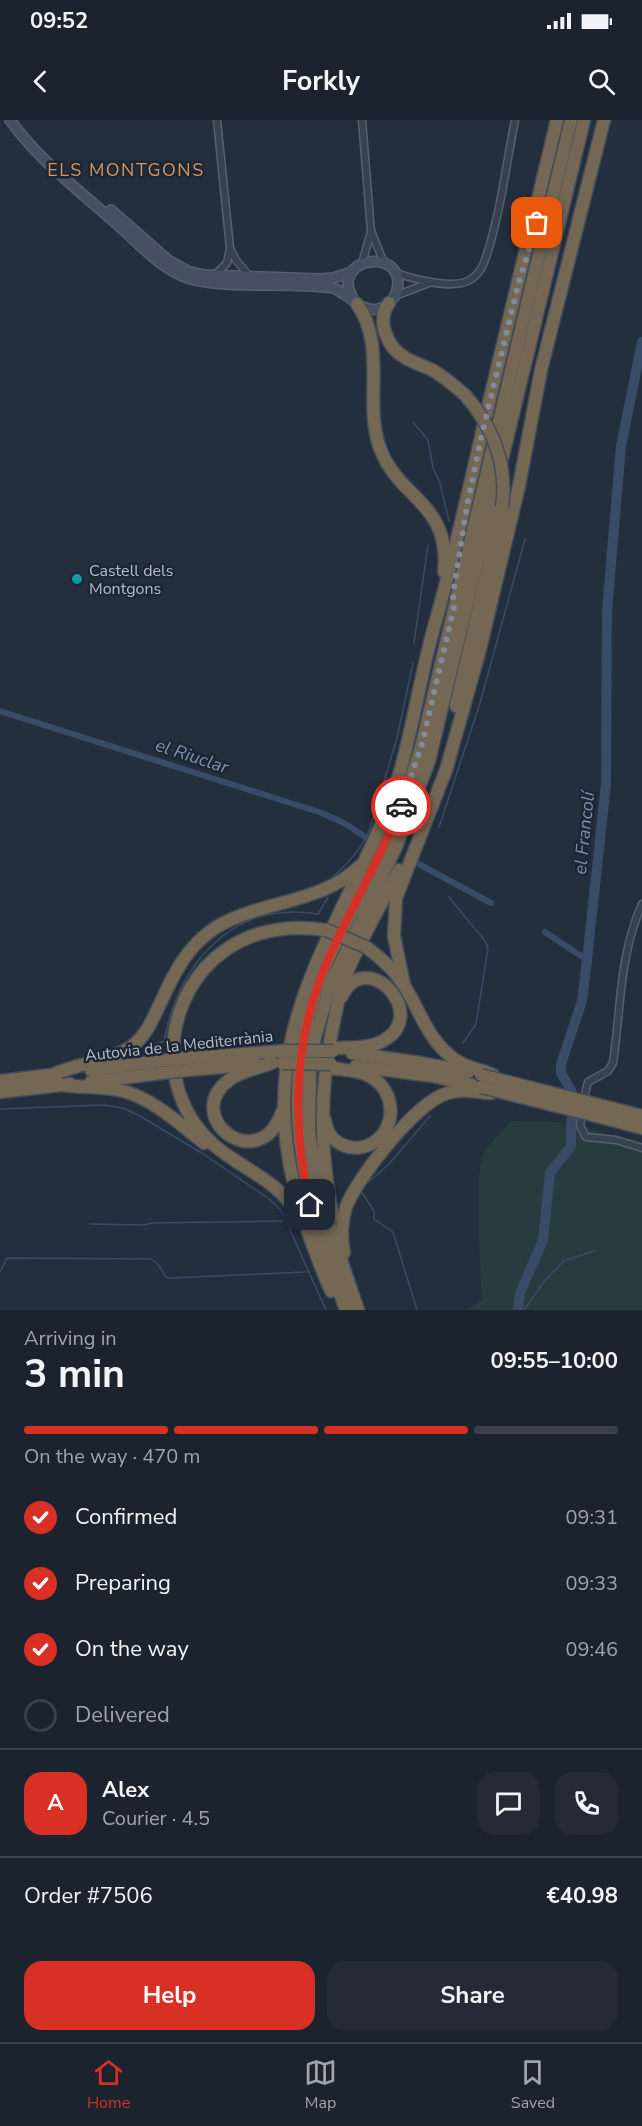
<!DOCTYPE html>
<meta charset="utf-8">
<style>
:root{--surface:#1b232e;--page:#242b36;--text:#f1f3f6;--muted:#a0a4aa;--line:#39404a;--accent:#d93025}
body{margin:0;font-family:"Nunito Sans",sans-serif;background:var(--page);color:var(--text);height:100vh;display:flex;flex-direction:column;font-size:22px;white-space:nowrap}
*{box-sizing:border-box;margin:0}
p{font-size:20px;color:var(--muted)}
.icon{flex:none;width:33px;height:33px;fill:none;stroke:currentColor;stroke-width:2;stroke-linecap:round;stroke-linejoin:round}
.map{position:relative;height:1190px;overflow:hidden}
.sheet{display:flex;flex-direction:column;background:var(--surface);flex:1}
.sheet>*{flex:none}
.pin{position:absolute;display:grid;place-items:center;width:51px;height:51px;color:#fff;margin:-26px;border-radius:12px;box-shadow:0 3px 9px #0006}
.courier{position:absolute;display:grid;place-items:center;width:60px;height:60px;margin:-30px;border:4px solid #d93025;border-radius:50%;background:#fff;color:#222;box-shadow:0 2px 8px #0007}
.headline em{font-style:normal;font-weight:700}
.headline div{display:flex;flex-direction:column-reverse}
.headline{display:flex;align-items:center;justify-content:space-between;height:102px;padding:0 24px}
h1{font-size:39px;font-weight:700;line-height:45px}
.bar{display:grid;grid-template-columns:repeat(4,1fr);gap:9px 6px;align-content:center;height:72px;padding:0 24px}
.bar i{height:8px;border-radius:4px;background:var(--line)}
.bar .current{background:var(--accent)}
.bar p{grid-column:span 4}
.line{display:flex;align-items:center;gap:15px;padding:0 24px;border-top:2px solid var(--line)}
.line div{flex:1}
.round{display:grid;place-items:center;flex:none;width:63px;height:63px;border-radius:18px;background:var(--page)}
ol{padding:0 24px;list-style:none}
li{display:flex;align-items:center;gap:18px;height:66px}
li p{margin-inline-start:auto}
li .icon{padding:6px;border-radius:50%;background:var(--accent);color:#fff;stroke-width:4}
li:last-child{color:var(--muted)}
li i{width:33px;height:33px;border:3px solid var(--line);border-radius:50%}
.button{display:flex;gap:12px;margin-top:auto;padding:12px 24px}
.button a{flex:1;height:69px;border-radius:18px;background:var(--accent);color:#fff;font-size:24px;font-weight:700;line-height:69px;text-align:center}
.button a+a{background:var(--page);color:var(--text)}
.status{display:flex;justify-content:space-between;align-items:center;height:42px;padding:0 30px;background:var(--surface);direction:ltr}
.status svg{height:16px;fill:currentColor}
header{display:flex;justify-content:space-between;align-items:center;height:78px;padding:0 24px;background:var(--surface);font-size:27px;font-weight:700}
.tab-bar{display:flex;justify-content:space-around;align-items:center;height:84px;border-top:2px solid var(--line);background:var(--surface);font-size:16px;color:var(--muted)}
.tab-bar a{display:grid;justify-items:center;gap:3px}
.tab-bar .current{color:var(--accent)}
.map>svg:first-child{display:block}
.green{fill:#263c3f}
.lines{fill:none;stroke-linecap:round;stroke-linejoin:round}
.stream{stroke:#394c67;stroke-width:1.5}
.canal{stroke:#394c67;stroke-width:6}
.river{stroke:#394c67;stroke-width:10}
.street-casing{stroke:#565f6c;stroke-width:9}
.secondary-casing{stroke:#565f6c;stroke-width:12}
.highway-casing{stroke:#434c59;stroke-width:15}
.street{stroke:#38414e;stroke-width:6}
.secondary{stroke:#465061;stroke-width:9}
.highway{stroke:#746855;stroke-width:12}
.highway-bridge-casing{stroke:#434c59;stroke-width:15;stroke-linecap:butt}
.highway-bridge{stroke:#746855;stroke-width:12}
.done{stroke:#828b98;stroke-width:6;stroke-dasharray:0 10.8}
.route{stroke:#d93025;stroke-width:8}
.culture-dot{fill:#0f9aa8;stroke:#1d2633;stroke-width:2}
.labels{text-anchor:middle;stroke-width:5;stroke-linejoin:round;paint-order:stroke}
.poi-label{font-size:16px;fill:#b4bcc9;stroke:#1d2633;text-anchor:start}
.street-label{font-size:16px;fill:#b4bcc9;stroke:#1d2633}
.neighbourhood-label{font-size:18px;letter-spacing:1.5px;fill:#d59563;stroke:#1d2633}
.water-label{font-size:18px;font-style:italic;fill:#7c92b1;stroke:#1d2633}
</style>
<div class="status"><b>09:52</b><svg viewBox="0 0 49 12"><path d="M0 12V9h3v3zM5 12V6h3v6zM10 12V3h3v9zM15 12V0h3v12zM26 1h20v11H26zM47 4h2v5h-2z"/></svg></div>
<header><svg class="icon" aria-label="back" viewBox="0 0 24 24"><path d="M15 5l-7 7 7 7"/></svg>Forkly<svg class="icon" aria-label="search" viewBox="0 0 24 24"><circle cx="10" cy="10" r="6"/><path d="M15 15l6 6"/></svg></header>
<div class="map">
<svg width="642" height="1190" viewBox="0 0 642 1190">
<rect width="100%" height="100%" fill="#242f3e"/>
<!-- green -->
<path class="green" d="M511,1001L558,1002L642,1022V1190H467L482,1180C481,1150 473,1056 484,1033C490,1022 503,1011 511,1001Z"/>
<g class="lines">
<!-- stream -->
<g class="stream">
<polyline points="413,302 428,320 433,348 440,363 449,401"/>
<polyline points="414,523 428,425"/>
<polyline points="439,707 480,583 525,419"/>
<path d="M326,762C343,749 360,731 369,711L397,618L413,543"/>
<polyline points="449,777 485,821 488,828 476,904 463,923"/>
<path d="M151,926L164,921C178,843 233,780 318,794L328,777"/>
<polyline points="0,989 103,985 123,988 140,996 205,1035 269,1079 281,1090 326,1190"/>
<polyline points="363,1067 389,1044 430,996"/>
<polyline points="361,1071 374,1091 374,1099 393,1112 417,1190"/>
<polyline points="90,1104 144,1105 152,1103 284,1101"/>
<polyline points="0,1152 7,1138 151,1139 157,1143 166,1157 171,1158 307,1152"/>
<polyline points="524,1190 546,1159 564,1141 594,1131"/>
</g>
<!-- canal -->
<g class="canal">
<polyline points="0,591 322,693 344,703 370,720"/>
<polyline points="413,741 491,783"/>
<polyline points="545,812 587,840"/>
</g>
<!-- river -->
<polyline class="river" points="518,1190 520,1173 543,1120 550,1053 571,1026 572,972 561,953 561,944 582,881 587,840 606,664 607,490 621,326 642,222"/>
<defs>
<g id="street">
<polyline points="362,0 371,111 384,143"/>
<polyline points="230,129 236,140 250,157"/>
<polyline points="362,143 371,112"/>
<path d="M396,153C414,159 450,169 468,161C476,157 482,149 485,140C500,97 506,45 515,0"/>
<polyline points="215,155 227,143 230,128 217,0"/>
<polyline points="395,176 429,163"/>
<path d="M583,982L588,962L608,951L613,943C621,889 619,836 642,784"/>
<polyline points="582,992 580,1006 586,1017 616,1020 642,1028"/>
</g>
<g id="secondary">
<path d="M10,0C37,38 76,68 111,99C135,119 160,150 191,159C233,170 289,161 333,168C348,173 361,193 378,189C387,187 395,179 397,170C407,125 326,137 354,180"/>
<polyline points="111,90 168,140 189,152 205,155 318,159 333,158 352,152"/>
</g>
<g id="highway">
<path d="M389,183C376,200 387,227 404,237C413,243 425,246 434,251C445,258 455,266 465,275"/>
<path d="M357,184C388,227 362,284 381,331C401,380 451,384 444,452"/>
<polyline points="456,586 502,387"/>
<path d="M366,827C381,838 395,850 405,867C421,893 428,920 454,939C466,948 480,949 493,955"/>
<polyline points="404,865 394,816 396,778 446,650 479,533 519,366 541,250 604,0"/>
<path d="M334,928C348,927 362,929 376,924C437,901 367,823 342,876"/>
<polyline points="352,933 421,943 468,952"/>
<polyline points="187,938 284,931"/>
<path d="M272,943C258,948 241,951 229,960C180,997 259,1058 282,992"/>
<polyline points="356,946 432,956 472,965"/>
<polyline points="91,950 159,941"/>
<polyline points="188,950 256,944"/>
<path d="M52,955C79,942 112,943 136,923C148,912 153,898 160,884C173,855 187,826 215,808C260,780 322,784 360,746"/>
<polyline points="0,961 58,954"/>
<polyline points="91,962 161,953"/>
<path d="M63,965C83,968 103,966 123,971C153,979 180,1004 204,1023"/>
<polyline points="0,972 70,964"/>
<polyline points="587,982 642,996"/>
<polyline points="585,993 642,1008"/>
<path d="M325,1000C328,1026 357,1036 377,1020C399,1002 393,966 367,955C356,950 343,950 331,948"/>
<path d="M297,1095C281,1061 241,1049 214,1025C162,980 160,899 205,848C237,813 281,803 326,810"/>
<path d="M333,1097C319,1031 319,968 334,901C337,886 340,871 345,857C360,820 381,785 399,750"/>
<path d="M344,1133C341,1118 341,1103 346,1087C357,1058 415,984 445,974C461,968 475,972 491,973"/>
<path d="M331,1171C301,1101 277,1029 286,952C298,844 368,757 399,655C414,604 421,551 436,500C457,426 473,350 491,274C513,183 535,91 557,0"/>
<path d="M346,1190C303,1070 274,974 324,849C340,811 361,776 379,739C397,702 410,663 422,624L571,0"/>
<polyline points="358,1190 318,1072 309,1012 310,951 315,917 331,863 396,727 429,641 584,0"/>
</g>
</defs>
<!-- street casing -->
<use href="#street" class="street-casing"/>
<!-- secondary casing -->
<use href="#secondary" class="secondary-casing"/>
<!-- highway casing -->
<use href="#highway" class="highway-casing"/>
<!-- street -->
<use href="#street" class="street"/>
<!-- secondary -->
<use href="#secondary" class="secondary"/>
<!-- highway -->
<use href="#highway" class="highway"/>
<defs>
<g id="highway-bridge">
<path d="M465,275C492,306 508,344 502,387"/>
<polyline points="326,810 366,827"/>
<polyline points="284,931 333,931"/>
<polyline points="159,941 187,938"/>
<polyline points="282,943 331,944"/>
<polyline points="161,953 188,950"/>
<polyline points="481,955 587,982"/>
<polyline points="481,967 585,993"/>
</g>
</defs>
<!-- highway-bridge casing -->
<use href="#highway-bridge" class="highway-bridge-casing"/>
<!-- highway-bridge -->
<use href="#highway-bridge" class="highway-bridge"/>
</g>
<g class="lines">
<!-- done -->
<polyline class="done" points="401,686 422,624 454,487 453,475 467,385 482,314 518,165 537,103"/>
<!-- route -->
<path class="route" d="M310,1085C292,1006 293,923 325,847C348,792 379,742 401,686"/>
</g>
<!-- markers -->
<circle class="culture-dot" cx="77" cy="459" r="6"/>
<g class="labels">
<!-- poi labels -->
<g class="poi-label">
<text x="89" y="456">Castell dels<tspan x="89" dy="18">Montgons</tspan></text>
</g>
<!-- street labels -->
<g class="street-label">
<text transform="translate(179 925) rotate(-6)" y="6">Autovia de la Mediterrània</text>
</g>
<!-- neighbourhood labels -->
<g class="neighbourhood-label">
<text x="126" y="56">ELS MONTGONS</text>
</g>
<!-- water labels -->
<g class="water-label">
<text transform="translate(192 636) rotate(18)" y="6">el Riuclar</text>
<text transform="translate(584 713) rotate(-84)" y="6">el Francolí</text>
</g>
</g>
</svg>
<div class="pin" style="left:537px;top:103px;background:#ea580c"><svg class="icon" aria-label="bag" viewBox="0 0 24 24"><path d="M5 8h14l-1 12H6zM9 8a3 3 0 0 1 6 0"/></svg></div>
<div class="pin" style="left:310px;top:1085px;background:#1f2937"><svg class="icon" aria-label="home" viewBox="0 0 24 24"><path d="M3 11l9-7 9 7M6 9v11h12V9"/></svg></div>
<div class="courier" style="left:401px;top:686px"><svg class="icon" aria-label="car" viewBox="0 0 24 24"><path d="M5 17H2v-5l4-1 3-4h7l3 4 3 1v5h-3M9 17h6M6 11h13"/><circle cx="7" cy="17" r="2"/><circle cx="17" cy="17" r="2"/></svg></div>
</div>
<section class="sheet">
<div class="headline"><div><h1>3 min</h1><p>Arriving in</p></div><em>09:55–10:00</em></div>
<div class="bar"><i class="current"></i><i class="current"></i><i class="current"></i><i></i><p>On the way · 470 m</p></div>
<ol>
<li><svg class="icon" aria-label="check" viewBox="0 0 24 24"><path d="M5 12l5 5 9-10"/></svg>Confirmed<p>09:31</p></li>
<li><svg class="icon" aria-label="check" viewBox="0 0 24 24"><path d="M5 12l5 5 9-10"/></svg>Preparing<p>09:33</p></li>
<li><svg class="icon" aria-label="check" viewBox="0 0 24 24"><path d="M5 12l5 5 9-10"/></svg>On the way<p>09:46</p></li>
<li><i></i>Delivered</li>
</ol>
<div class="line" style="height:108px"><b class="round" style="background:var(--accent);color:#fff">A</b><div><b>Alex</b><p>Courier · 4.5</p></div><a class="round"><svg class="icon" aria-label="chat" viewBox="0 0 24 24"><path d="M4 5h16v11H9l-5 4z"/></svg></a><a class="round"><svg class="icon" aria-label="phone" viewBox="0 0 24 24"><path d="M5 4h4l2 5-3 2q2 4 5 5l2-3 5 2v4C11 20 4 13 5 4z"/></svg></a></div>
<div class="line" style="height:78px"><div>Order #7506</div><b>€40.98</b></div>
<div class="button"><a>Help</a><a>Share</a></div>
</section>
<nav class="tab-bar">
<a class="current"><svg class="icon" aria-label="home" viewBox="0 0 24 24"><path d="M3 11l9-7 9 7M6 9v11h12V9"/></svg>Home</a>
<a><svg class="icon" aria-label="map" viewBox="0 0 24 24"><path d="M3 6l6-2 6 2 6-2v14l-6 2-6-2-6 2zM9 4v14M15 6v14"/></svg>Map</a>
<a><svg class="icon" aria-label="saved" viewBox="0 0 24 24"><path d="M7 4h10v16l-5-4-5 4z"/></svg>Saved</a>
</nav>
